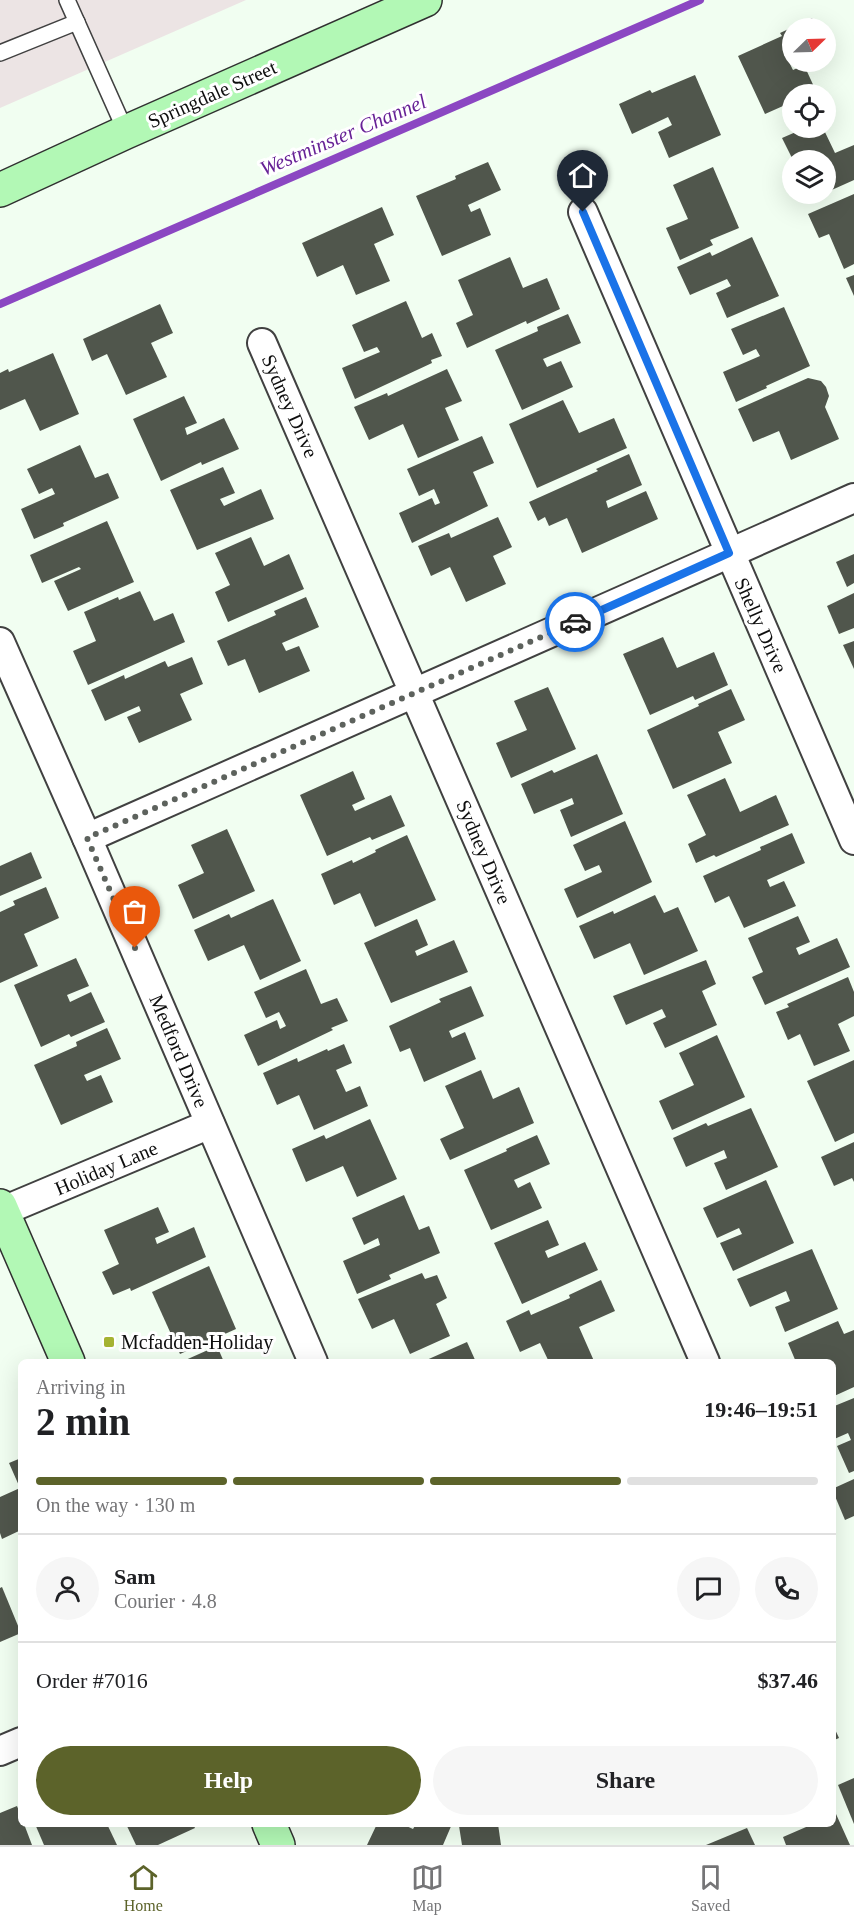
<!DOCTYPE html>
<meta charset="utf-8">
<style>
:root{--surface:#fff;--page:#f6f6f6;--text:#202124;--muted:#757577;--line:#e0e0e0;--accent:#5c632a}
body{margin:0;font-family:Georgia,serif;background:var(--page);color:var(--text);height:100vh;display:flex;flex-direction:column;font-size:22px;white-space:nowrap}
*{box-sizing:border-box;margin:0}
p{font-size:20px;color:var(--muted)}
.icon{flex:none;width:33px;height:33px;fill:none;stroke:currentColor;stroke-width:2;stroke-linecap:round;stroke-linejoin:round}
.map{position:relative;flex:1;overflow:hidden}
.drawer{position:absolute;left:18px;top:1359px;width:818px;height:468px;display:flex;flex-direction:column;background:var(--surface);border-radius:9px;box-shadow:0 6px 24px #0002}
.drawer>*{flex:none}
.needle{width:39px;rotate:67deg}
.fabs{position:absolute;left:782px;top:18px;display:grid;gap:12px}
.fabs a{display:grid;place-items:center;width:54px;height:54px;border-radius:50%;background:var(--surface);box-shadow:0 6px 24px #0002;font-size:30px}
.pin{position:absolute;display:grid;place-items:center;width:51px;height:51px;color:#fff;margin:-62px -26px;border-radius:50% 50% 50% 0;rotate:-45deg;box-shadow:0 0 6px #0007}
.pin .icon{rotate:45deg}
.courier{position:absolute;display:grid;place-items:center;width:60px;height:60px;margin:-30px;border:4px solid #1a73e8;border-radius:50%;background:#fff;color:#222;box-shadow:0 2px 8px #0007}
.headline em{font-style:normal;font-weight:700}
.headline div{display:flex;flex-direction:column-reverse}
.headline{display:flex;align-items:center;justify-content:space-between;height:102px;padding:0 18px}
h1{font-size:39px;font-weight:700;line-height:45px}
.bar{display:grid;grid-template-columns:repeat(4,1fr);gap:9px 6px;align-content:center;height:72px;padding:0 18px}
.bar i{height:8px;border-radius:4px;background:var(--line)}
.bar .selected{background:var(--accent)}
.bar p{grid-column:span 4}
.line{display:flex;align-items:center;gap:15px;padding:0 18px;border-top:2px solid var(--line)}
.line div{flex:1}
.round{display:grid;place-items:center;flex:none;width:63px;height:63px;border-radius:32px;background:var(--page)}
.action{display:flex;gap:12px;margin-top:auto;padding:12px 18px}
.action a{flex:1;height:69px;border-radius:36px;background:var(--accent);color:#fff;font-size:24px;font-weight:700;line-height:69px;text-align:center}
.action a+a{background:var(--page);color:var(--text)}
.tab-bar{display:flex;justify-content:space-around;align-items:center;height:84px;border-top:2px solid var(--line);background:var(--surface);font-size:16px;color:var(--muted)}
.tab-bar a{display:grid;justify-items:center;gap:3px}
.tab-bar .selected{color:var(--accent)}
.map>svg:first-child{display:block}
.industrial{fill:#ece4e4}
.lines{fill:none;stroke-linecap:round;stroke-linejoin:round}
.stream{stroke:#8b47c2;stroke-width:8}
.building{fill:#50564c}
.lane-casing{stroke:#414141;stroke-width:18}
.street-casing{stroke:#414141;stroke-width:32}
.secondary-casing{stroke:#303030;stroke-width:36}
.lane{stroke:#fff;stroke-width:15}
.street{stroke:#fff;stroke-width:28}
.secondary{stroke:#b2f8b5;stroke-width:33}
.done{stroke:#5d625d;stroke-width:6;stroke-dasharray:0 10.8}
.route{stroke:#1a73e8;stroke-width:8}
.poi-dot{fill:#a5b332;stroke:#fff;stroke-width:2}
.labels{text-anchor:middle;stroke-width:6;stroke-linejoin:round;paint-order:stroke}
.street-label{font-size:20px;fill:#0e0e0e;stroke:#fff}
.poi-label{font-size:20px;fill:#0e0e0e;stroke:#fff;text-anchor:start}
.water-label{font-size:21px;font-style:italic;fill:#672296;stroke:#fff}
</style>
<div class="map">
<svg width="854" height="1845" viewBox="0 0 854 1845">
<rect width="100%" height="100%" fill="#f1fef1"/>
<!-- industrial -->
<polygon class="industrial" points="0,0 246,0 0,108"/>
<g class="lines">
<!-- stream -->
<polyline class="stream" points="0,304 700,0"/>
</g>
<!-- building -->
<g class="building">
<polygon points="812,18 817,28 792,28 792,63 790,64 793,70 804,65 816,91 809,94 792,94 792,102 765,114 738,56 782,36 780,33"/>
<polygon points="695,75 721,135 669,158 658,132 672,125 668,117 632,134 619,104 650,90 652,93"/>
<polygon points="805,128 823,128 835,153 854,145 854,180 825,193 825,160 793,160 782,138"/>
<polygon points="488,162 501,190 468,205 471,212 480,208 491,235 442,256 416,196 456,179 455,176"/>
<polygon points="713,167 739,228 710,240 713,245 680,260 666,228 688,219 673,185"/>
<polygon points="854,194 854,264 844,269 829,234 819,238 808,214"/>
<polygon points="382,207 394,235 374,244 390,281 356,295 343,265 317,277 302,243"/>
<polygon points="752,237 779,296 727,318 716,293 731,286 727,279 690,295 677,267 710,252 712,256"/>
<polygon points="510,257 523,288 547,278 560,309 527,324 526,321 467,348 456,323 473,315 458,280"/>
<polygon points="854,275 854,296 846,278"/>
<polygon points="406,301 422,338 432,333 442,356 431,360 432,363 355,399 342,368 380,352 377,347 364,352 352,325"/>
<polygon points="160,304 173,333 151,343 167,377 126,395 107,354 92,361 83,339"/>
<polygon points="784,307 810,366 766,386 767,388 736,402 723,372 760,356 756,349 743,355 731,329"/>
<polygon points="568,314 581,343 543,359 547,367 561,361 573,387 522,410 495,350 538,331 537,327"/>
<polygon points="53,353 79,414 40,431 25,399 0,410 0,373 8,369 9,372"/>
<polygon points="447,369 462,401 445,408 459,440 418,458 403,424 369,440 354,407 387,393 388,396"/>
<polygon points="808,378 821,381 826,387 829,396 825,407 839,439 791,460 779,431 753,442 738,409"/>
<polygon points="184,396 197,423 185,428 187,435 224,418 239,449 202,465 201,462 161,481 133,419"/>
<polygon points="563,400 579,433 614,418 627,448 537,488 509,424"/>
<polygon points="482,436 494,463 473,472 488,506 412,543 399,513 432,498 435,505 440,503 434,489 419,496 407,469"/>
<polygon points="80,445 95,478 108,473 119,498 63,523 64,526 34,539 21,509 55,494 52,488 39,494 27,469"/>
<polygon points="629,454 642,485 606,501 608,508 646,491 658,519 582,553 567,518 549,526 545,517 538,521 529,502 598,471 596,469"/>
<polygon points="223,467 235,493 220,499 224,506 261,489 274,519 197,550 170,490"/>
<polygon points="498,517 512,547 493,556 506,584 466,602 450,567 431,576 418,546 449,533 451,538"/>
<polygon points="107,521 134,582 68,611 54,581 81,569 79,567 42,583 30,555"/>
<polygon points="251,537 264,566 289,554 304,589 228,622 215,592 230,585 215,553"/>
<polygon points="854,554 854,583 847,587 836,562"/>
<polygon points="140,591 154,621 173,613 185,642 88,685 73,651 96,641 84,612 118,597 119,600"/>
<polygon points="854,593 854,628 839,634 827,606"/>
<polygon points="306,597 319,627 282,643 286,651 299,646 310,671 259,693 245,659 228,666 217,641 276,615 274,611"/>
<polygon points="663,637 677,668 714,652 728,685 695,700 693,696 650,715 623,654"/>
<polygon points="854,641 854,669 843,645"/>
<polygon points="192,657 203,684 180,694 192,720 139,743 127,717 141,711 139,706 105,721 91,690 124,675 125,679 165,661 168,667"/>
<polygon points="548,687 576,749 511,778 496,743 527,730 514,701"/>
<polygon points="731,689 745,720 718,732 732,763 673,789 647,730 699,706 698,704"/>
<polygon points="597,754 623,814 571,837 560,810 574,804 572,798 534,814 521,784 552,770 554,773"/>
<polygon points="353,771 365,799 352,805 355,811 391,795 405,826 372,840 370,837 327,856 300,795"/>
<polygon points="725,778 740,812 776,795 789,825 716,857 714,855 696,863 688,844 706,835 687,795"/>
<polygon points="625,821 652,882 577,918 564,889 602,872 599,865 585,871 573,845"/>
<polygon points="227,829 255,891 193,919 178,885 204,873 191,845"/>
<polygon points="792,833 805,863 767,880 770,887 784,881 796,906 744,928 729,896 715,903 703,876 761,850 760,847"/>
<polygon points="407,835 436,900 375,927 360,893 334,905 321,874 352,860 353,863 376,852 375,850"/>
<polygon points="31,852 42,878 0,896 0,866"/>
<polygon points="46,887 59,918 24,934 38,966 0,983 0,912 15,905 13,901"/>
<polygon points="655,895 664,913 678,907 698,951 644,975 630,943 594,959 579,926 613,911 614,914"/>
<polygon points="273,899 301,961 260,980 244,945 208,961 194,930 229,914 231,918"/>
<polygon points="798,916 810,942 796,948 799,955 837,938 850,967 765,1005 752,977 763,972 748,938"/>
<polygon points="417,919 428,945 415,951 417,956 454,940 468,972 391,1003 364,943"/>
<polygon points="76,958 89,986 67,995 70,1002 91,992 105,1022 71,1037 69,1034 41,1047 14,985"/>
<polygon points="706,960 716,984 702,991 717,1025 665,1048 653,1023 666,1017 662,1009 626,1025 613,996"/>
<polygon points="306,969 321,1004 337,998 348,1021 331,1028 333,1030 258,1066 244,1035 277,1020 280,1029 286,1026 279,1012 266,1018 254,992"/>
<polygon points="848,977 854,992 854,1016 838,1024 850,1051 814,1066 800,1034 788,1040 776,1012 789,1007 787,1004"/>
<polygon points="471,986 484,1016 449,1031 452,1038 465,1032 476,1059 424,1082 410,1048 400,1052 389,1026 441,1002 439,999"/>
<polygon points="107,1028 121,1059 84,1075 87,1081 101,1075 113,1102 61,1125 34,1065 77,1046 76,1042"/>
<polygon points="717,1035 745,1097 672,1130 659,1101 694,1085 679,1053"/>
<polygon points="344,1044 352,1063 336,1070 346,1092 360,1086 368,1106 314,1130 299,1095 277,1105 263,1073 297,1058 298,1062 327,1049 328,1051"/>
<polygon points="854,1060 854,1133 835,1142 807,1081"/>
<polygon points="481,1070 493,1099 519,1087 534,1123 450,1160 440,1139 464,1128 445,1086"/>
<polygon points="751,1108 778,1167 726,1190 714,1163 727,1158 724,1150 686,1167 673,1138 706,1123 708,1126"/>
<polygon points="370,1119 397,1179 357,1197 343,1166 306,1182 292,1149 324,1135 326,1139"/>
<polygon points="537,1135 550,1164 514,1180 518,1188 530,1182 542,1208 491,1230 464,1170 507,1151 506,1149"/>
<polygon points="854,1142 854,1182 852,1178 834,1186 821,1157"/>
<polygon points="766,1180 794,1243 733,1271 720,1243 742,1234 739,1228 717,1238 703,1208"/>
<polygon points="404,1195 419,1230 429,1226 440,1253 389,1275 391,1279 357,1294 343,1261 380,1245 378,1238 364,1245 352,1218"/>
<polygon points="158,1207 169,1232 155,1238 157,1244 194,1227 206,1257 131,1291 130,1288 113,1295 102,1272 119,1264 104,1230"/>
<polygon points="548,1220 559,1245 545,1251 548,1258 585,1242 598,1270 522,1304 494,1243"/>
<polygon points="812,1249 838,1309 785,1332 775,1307 790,1301 786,1291 750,1307 737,1279"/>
<polygon points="209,1266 236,1329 180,1354 152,1292"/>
<polygon points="422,1273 425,1279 437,1275 447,1298 436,1304 450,1336 410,1354 394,1319 372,1329 358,1299"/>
<polygon points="601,1280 615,1311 579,1327 594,1361 549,1362 540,1343 520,1352 506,1321 529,1310 531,1315 570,1298 569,1295"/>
<polygon points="838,1321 844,1334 854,1330 854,1387 832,1397 832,1362 796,1362 788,1343"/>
<polygon points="467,1342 476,1362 422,1362"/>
<polygon points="217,1346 224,1362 181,1362"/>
<polygon points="854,1398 854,1471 849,1473 837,1446 851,1440 848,1433 832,1440 832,1407"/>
<polygon points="21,1458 21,1530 2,1539 0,1533 0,1497 20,1488 9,1463"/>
<polygon points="854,1479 854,1516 845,1520 832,1489"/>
<polygon points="2,1587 21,1633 0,1642 0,1588"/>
<polygon points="832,1723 839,1738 832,1741"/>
<polygon points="854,1778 854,1824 838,1785"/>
<polygon points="17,1806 21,1816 21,1824 24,1824 32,1845 0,1845 0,1813"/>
<polygon points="836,1814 850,1845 786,1845 783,1837 813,1824 832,1824 832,1815"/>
<polygon points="35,1824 107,1824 117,1845 44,1845"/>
<polygon points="126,1824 193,1824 195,1828 158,1845 136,1845"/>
<polygon points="377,1824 402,1824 413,1829 416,1824 452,1824 443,1845 367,1845"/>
<polygon points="472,1824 498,1824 501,1845 462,1845 459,1826"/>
<polygon points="747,1828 755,1845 706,1845"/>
</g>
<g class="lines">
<defs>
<g id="lane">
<polyline points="67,0 126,132"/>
<polyline points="0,53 77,22"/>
</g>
<g id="street">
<polyline points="583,212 854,840"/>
<polyline points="262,343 705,1362"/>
<polyline points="0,642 87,838 313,1362"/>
<polyline points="87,838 854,498"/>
<polyline points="3,1211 210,1124"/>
<polyline points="0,1751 21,1742"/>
</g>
<g id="secondary">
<polyline points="0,190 126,132 425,0"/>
<polyline points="0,1206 68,1362"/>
<polyline points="269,1824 278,1845"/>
</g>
</defs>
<!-- lane casing -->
<use href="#lane" class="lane-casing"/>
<!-- street casing -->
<use href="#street" class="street-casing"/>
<!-- secondary casing -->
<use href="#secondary" class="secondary-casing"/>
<!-- lane -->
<use href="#lane" class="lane"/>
<!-- street -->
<use href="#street" class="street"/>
<!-- secondary -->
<use href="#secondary" class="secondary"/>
</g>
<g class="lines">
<!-- done -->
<polyline class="done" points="135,948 87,838 575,622"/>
<!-- route -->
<polyline class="route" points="575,622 729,553 583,212"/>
</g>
<!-- markers -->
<rect class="poi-dot" x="103" y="1336" width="12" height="12" rx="3"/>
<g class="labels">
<!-- street labels -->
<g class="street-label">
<text transform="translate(212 94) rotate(-24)" y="7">Springdale Street</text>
<text transform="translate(290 406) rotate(66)" y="7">Sydney Drive</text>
<text transform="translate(761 625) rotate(66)" y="7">Shelly Drive</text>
<text transform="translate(484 852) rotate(67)" y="7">Sydney Drive</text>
<text transform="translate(179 1051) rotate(67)" y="7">Medford Drive</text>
<text transform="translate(106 1168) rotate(-23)" y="7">Holiday Lane</text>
</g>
<!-- poi labels -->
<g class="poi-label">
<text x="121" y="1349">Mcfadden-Holiday</text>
</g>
<!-- water labels -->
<g class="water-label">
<text transform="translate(343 135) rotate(-23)" y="7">Westminster Channel</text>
</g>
</g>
</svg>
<div class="fabs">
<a><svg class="needle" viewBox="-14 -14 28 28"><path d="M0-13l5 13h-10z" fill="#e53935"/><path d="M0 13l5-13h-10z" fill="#757577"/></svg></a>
<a><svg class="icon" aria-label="locate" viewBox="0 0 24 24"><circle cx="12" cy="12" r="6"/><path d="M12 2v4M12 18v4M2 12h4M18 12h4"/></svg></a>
<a><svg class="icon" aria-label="layers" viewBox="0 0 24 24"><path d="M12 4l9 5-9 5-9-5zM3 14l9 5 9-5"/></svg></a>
</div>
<div class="pin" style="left:135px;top:948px;background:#ea580c"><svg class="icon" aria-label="bag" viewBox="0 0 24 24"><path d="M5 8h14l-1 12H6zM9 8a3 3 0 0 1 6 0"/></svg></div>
<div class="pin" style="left:583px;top:212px;background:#1f2937"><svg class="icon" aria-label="home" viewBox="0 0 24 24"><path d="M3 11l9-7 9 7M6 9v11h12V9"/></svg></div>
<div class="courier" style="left:575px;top:622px"><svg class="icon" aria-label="car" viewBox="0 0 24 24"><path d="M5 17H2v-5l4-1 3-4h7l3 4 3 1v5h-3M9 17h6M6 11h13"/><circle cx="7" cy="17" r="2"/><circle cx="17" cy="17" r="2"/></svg></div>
<section class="drawer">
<div class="headline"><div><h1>2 min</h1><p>Arriving in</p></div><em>19:46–19:51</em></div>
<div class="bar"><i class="selected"></i><i class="selected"></i><i class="selected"></i><i></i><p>On the way · 130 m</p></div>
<div class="line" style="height:108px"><a class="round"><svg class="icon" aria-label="person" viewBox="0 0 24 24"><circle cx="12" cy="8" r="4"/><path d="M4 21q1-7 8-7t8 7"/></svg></a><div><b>Sam</b><p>Courier · 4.8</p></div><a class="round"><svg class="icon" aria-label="chat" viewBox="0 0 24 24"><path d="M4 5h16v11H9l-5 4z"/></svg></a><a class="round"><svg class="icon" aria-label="phone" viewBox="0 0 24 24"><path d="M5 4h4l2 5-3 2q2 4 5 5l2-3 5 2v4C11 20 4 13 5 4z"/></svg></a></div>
<div class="line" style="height:78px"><div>Order #7016</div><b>$37.46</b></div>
<div class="action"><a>Help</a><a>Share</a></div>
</section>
</div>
<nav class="tab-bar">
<a class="selected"><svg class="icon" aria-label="home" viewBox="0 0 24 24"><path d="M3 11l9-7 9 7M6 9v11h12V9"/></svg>Home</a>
<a><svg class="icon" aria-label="map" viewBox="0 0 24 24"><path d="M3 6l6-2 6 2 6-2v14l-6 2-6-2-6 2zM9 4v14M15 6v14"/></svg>Map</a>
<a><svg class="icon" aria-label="saved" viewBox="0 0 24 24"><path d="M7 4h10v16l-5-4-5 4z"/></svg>Saved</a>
</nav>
